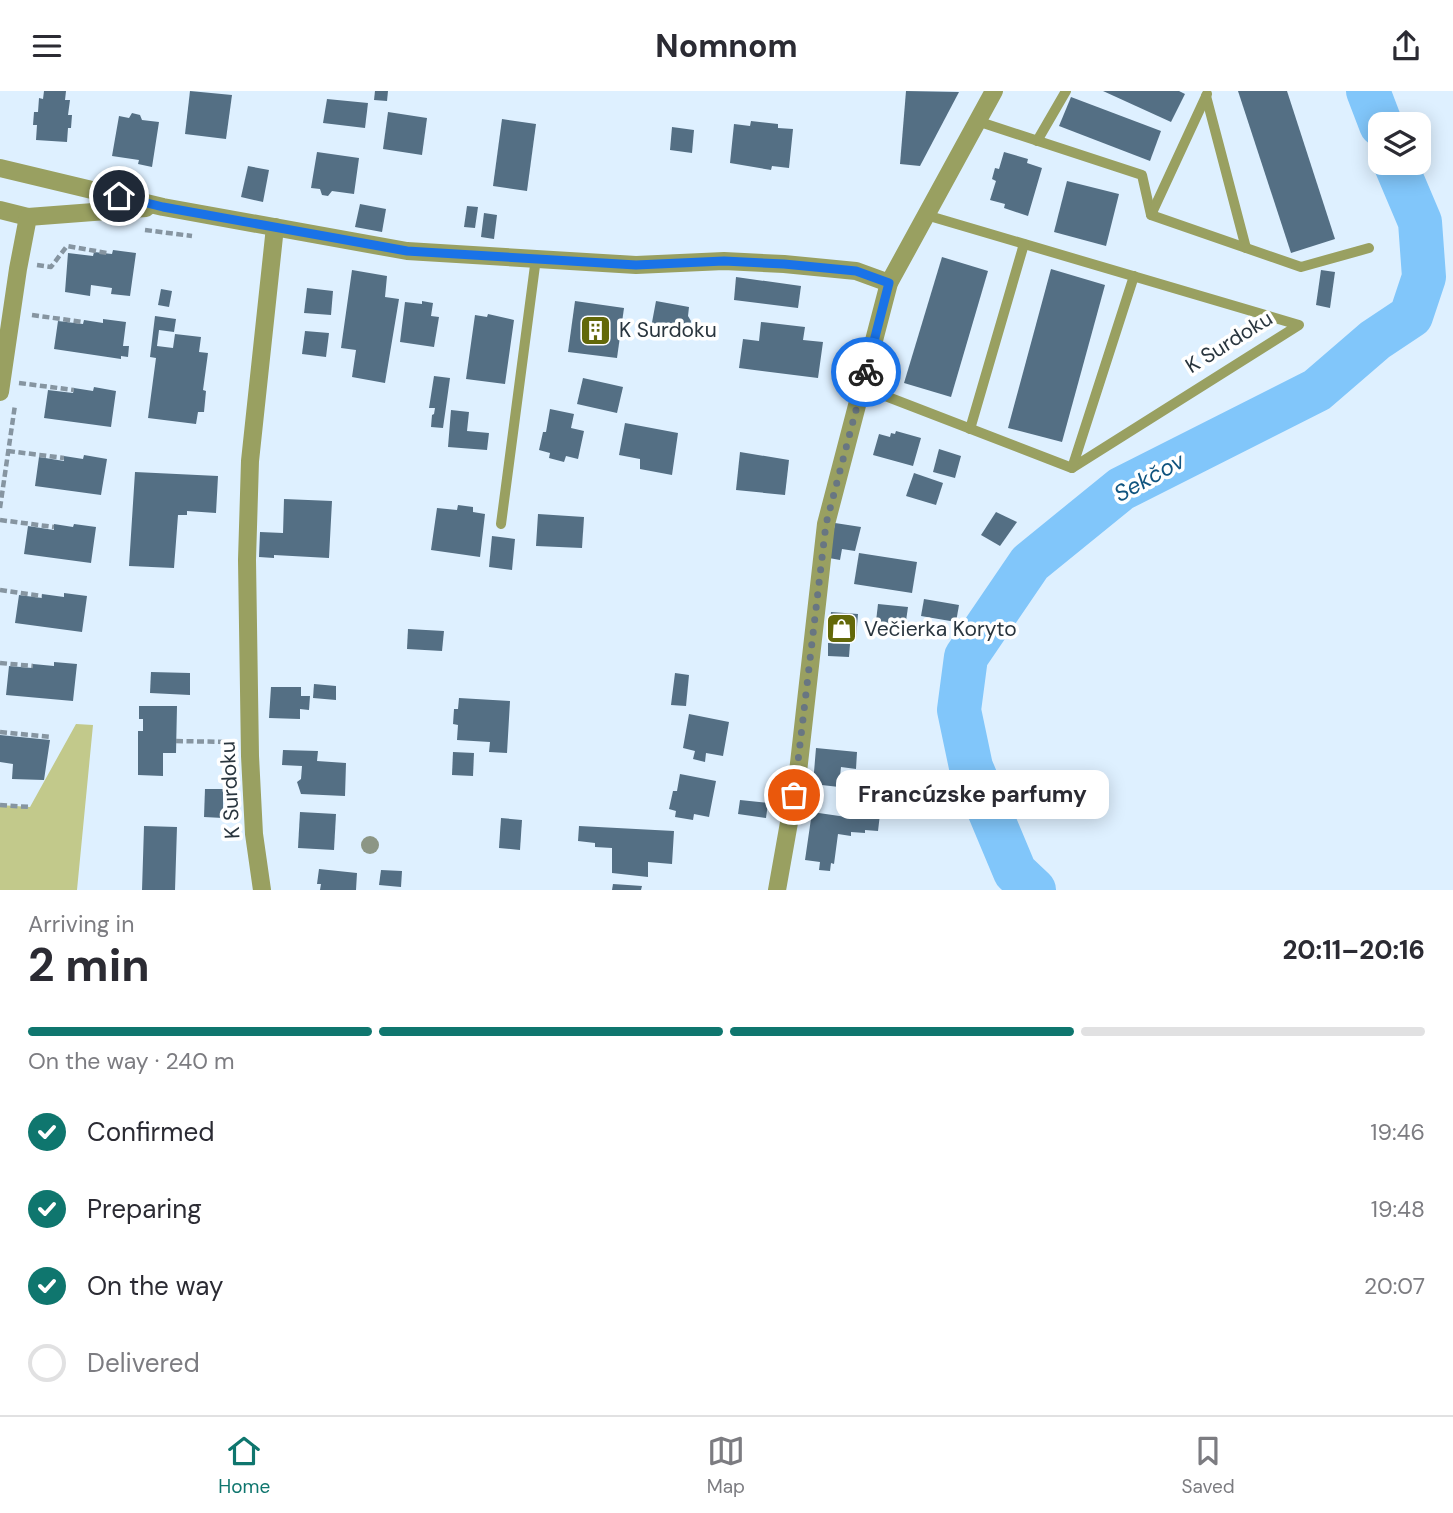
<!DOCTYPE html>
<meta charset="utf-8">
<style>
:root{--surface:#fff;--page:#f2f2f3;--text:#2b2b33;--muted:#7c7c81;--line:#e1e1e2;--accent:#0f766e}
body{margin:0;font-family:"DM Sans",sans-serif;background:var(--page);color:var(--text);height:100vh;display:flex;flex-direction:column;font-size:26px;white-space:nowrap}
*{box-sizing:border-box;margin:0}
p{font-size:23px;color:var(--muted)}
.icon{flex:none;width:38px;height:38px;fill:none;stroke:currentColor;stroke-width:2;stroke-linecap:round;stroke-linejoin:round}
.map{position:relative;height:799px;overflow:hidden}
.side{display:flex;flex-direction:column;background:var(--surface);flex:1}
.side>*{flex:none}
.fabs{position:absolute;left:1368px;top:21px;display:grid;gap:14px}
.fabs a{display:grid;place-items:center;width:63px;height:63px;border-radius:14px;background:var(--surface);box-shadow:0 4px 18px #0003;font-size:35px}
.pin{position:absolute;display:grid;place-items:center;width:60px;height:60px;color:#fff;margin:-30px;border:4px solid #fff;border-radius:50%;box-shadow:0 2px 7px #0007}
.courier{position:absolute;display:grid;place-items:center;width:70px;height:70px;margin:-35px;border:5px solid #1a73e8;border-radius:50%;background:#fff;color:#222;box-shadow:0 2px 9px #0007}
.bubble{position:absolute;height:49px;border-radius:14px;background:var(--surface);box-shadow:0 4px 18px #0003;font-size:23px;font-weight:700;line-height:49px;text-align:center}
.headline em{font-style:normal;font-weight:700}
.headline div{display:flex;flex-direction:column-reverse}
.headline{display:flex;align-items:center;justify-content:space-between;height:119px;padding:0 28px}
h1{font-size:46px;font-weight:700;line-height:52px}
.bar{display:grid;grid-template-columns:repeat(4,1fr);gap:10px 7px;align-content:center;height:84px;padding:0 28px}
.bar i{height:9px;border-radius:5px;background:var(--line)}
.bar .current{background:var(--accent)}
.bar p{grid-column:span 4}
ol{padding:0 28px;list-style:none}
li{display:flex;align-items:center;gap:21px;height:77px}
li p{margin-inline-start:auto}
li .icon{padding:7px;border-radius:50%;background:var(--accent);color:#fff;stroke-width:4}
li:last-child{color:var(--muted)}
li i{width:38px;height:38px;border:4px solid var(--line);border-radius:50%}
header{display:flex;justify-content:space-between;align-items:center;height:91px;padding:0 28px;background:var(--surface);font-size:32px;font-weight:700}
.tabs{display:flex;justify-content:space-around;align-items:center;height:98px;border-top:2px solid var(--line);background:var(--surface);font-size:19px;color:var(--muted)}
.tabs a{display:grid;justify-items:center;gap:4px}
.tabs .current{color:var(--accent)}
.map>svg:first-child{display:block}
.green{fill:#c2c98b}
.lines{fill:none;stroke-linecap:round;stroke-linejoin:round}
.river{stroke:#81c6fa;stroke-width:44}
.building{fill:#546f84}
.path{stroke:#8695a1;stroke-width:4.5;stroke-dasharray:7 3.5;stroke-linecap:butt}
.lane{stroke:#99a061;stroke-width:10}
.street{stroke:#99a061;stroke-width:18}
.tree{fill:#8c9685}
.done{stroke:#687682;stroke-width:7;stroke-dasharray:0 12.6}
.route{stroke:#1a73e8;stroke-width:9}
.labels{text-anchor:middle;stroke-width:7;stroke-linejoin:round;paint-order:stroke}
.poi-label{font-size:21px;fill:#29353e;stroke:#fff;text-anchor:start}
.street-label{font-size:21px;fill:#29353e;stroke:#fff}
.water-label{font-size:23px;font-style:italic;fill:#10547f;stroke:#fff}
</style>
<header><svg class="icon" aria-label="menu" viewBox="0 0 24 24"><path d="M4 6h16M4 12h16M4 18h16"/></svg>Nomnom<svg class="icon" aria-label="share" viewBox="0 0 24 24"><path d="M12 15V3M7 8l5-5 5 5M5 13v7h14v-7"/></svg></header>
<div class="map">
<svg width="1453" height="799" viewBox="0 0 1453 799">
<rect width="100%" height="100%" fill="#def0ff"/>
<!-- green -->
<polygon class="green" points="76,633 93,634 77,799 0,799 0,714 30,716"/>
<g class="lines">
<!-- river -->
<g class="river">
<polyline points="1368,0 1381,34"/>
<polyline points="1034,799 1015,781 971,676 959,619 966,566 1030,472 1121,398 1317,299 1375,249 1411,225 1424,186 1420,131 1395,72"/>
</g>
</g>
<!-- building -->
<g class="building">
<polygon points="44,0 66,0 65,9 70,9 68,24 72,24 71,37 68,37 67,51 36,49 37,34 33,34 34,21 38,21 39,7 43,8"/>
<polygon points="190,0 232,4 226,48 185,43"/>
<polygon points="375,0 388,0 387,10 374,9"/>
<polygon points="906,0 959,1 920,75 900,73"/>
<polygon points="1103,0 1179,0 1185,3 1171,31"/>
<polygon points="1238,0 1287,0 1335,148 1291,162"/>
<polygon points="1071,6 1161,40 1150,70 1059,35"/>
<polygon points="327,8 368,12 365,37 323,32"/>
<polygon points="388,21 427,27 422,64 383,58"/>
<polygon points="132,22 140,24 142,29 159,31 152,76 138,73 139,69 112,65 119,25 129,27"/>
<polygon points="502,28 536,33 527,100 493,95"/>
<polygon points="751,30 778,33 778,37 793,38 789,77 772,75 771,79 730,72 734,33 750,35"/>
<polygon points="672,36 694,39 692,62 670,59"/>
<polygon points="317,61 359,67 354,103 332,100 328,105 322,104 320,98 311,97"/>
<polygon points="1004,61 1028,68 1027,72 1042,77 1028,125 1004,117 1005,113 990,109 996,90 992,88 995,77 999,78"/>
<polygon points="248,75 269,79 263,111 241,106"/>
<polygon points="1067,90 1119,103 1106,155 1054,141"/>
<polygon points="360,113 386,118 382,141 355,136"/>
<polygon points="467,115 478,116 475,137 464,136"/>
<polygon points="484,122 497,124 494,148 481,146"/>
<polygon points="113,159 136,162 130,205 111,203 112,197 91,194 90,205 65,201 68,162 93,165 94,161 112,163"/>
<polygon points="942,166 988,180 951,306 904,292"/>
<polygon points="1051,178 1105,194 1062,351 1008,337"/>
<polygon points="352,179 387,185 385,206 399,208 385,292 352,286 356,259 341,257"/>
<polygon points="1321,179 1335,181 1330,217 1316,214"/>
<polygon points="736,186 801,195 798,217 734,209"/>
<polygon points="307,197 333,200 331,224 304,222"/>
<polygon points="161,198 172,200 169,216 158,214"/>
<polygon points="422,210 433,212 431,225 439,226 434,256 400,251 405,211 422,213"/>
<polygon points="575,210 624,217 617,267 568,261"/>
<polygon points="656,210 689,216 688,225 691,230 690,235 686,238 684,248 650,242"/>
<polygon points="488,223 514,229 505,293 466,288 475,224 487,226"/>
<polygon points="155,225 176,228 174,241 159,239 157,255 173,257 175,243 201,246 199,261 208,262 203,299 206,300 204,321 198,321 196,333 148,327 156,267 150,266"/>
<polygon points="103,228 126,231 123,255 129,255 128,266 121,265 121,268 54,258 58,230 83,233 84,229 103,232"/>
<polygon points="761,231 805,236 803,249 823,251 818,287 739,277 743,248 759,250"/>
<polygon points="305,240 329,242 326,266 302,263"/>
<polygon points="434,285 450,287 443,337 431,336 432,324 434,323 435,317 429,317"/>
<polygon points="583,287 623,296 617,322 577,313"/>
<polygon points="94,296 116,300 111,336 44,327 48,299 73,302 74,297 93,300"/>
<polygon points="550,318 574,323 571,337 584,340 578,368 566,365 564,371 549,367 550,362 539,359 543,341 546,341"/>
<polygon points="451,319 469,321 467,340 489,342 487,359 448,356"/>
<polygon points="625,332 678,342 672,384 640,378 640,368 619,364"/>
<polygon points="896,340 921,347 913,375 873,364 879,343 890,346 891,342 895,343"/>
<polygon points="939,358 961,365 955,387 933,381"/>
<polygon points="740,361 789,369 785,404 736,399"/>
<polygon points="84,364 107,368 101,404 35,395 39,366 64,370 64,365 83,368"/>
<polygon points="135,381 218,385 216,422 187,420 187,424 178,424 174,477 129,475"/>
<polygon points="914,382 943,392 936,414 906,405"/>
<polygon points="284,408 332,410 329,467 274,464 274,467 259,466 260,441 283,442"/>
<polygon points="458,414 473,416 473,421 485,423 480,466 431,459 437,417 457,419"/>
<polygon points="996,421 1017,431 1000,455 981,444"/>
<polygon points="538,423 584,426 582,457 536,455"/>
<polygon points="835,432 861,436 855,460 842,458 840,469 829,467"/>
<polygon points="54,433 73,436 74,433 96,436 91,472 24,463 28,435 54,439"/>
<polygon points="492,445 515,448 512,479 489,476"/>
<polygon points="859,462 917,471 912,502 854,493"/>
<polygon points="64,502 87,505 82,541 15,532 19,504 42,507 42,503 64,506"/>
<polygon points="924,508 959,514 956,531 921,525"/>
<polygon points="878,513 908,516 904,544 875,539"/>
<polygon points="831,521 858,523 856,548 829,546"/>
<polygon points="408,538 444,540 442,560 407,558"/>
<polygon points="828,552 850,553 849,566 828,565"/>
<polygon points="54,571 77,573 73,610 6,604 9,575 32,577 33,573 54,575"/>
<polygon points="151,581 190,582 190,604 150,602"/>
<polygon points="675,582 689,584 686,615 671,614"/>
<polygon points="314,593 336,595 336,609 313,607"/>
<polygon points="271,596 301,596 301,605 310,605 309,619 300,618 300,628 269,627"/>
<polygon points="459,607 510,610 507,662 489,661 490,651 457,649 458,634 453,633 454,618 458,618"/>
<polygon points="139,615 177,615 176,662 163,662 163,685 138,684 138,640 143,640 143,628 139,628"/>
<polygon points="689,623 729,631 723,665 706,662 705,671 693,668 695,660 683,657"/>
<polygon points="0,644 50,649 44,689 12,688 13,673 0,671"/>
<polygon points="816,657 857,661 856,678 841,676 839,696 813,693"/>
<polygon points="283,659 318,660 317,670 346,672 345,705 301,703 297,691 301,688 302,675 282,674"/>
<polygon points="453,661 474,662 473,685 452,684"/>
<polygon points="680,683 716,690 709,726 694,723 693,729 675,726 676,720 669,718 673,700 677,700"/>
<polygon points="205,698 223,698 223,727 204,726"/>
<polygon points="740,709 768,712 766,727 738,723"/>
<polygon points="854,719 880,723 878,740 865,739 865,742 851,741 851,745 838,743 834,773 831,772 830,780 819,779 820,771 805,769 812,721 853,727"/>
<polygon points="300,721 336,723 334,759 298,757"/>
<polygon points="501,727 522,729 520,759 499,757"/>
<polygon points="144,735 177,736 175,799 142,799"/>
<polygon points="579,735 674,740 672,773 648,771 648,786 612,782 612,757 595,756 595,752 578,750"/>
<polygon points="319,778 357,782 356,799 320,799 321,793 317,793"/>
<polygon points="381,779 402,780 401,796 379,794"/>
<polygon points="613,793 642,795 641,799 612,799"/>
</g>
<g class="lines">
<!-- path -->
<g class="path">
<polyline points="145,139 192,145"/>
<polyline points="37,174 51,176 67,155 107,162"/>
<polyline points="32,224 83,231"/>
<polyline points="19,292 74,299"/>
<polyline points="8,360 64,367"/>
<polyline points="0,417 15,314"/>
<polyline points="0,429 54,436"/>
<polyline points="0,499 42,505"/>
<polyline points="0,572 33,575"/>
<polyline points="0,641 51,646"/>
<polyline points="176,650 231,651"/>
<polyline points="0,714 30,716"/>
</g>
<!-- lane -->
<g class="lane">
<polyline points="1206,5 1246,157"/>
<polyline points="977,30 1142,84 1151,124 1301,176 1369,157"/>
<polyline points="1037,50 1066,0"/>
<polyline points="1151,124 1207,3"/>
<polyline points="862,296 1072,377 1299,234 926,124"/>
<polyline points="970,338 1024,153"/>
<polyline points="1072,377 1134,185"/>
<polyline points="501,433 536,167"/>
</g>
<!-- street -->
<g class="street">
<polyline points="0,77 163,116 407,160 636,174 724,170 784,173 856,180 889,192"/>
<polyline points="0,119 28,126"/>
<polyline points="0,301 18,178 28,126 146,117"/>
<polyline points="262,799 254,743 250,665 247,469 250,370 275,136"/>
<polyline points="777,799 798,681 826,433 889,192 994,0"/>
</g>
</g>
<!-- trees -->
<circle class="tree" cx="370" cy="754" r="9"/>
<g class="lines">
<!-- done -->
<polyline class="done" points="794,704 826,433 866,281"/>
<!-- route -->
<polyline class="route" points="119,105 163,116 407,160 636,174 724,170 784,173 856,180 889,192 866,281"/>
</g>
<!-- icons -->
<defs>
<symbol id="building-square" viewBox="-11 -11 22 22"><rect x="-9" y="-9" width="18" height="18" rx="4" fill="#636809" stroke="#fff"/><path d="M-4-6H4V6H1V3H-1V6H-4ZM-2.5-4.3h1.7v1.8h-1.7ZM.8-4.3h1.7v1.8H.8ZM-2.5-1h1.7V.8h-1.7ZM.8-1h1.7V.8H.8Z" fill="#fff"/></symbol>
<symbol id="shop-square" viewBox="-11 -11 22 22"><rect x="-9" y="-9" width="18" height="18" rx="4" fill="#636809" stroke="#fff"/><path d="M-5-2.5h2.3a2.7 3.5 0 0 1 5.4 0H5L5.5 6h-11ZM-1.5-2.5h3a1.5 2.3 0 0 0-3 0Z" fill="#fff"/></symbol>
</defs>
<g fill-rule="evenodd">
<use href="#building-square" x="578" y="222" width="35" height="35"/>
<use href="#shop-square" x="824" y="520" width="35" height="35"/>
</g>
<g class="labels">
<!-- poi labels -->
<g class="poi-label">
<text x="619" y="246">K Surdoku</text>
<text x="864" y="545">Večierka Koryto</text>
</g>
<!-- street labels -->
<g class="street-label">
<text transform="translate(1229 251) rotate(-32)" y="7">K Surdoku</text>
<text transform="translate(230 699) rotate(-93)" y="7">K Surdoku</text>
</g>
<!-- water labels -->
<g class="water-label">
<text transform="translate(1149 386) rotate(-29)" y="8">Sekčov</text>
</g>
</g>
</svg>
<div class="fabs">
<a><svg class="icon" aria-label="layers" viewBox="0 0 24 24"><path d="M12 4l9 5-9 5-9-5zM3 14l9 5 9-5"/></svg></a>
</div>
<div class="pin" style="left:794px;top:704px;background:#ea580c"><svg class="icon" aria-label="bag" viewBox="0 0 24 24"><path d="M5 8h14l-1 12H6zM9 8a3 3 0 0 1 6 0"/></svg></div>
<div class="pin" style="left:119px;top:105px;background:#1f2937"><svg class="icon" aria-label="home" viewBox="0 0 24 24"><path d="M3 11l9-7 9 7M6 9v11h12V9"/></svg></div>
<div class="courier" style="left:866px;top:281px"><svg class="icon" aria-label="bike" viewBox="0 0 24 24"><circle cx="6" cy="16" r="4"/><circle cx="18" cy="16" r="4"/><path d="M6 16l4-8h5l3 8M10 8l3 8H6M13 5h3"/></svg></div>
<div class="bubble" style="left:836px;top:679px;width:273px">Francúzske parfumy</div>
</div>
<section class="side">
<div class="headline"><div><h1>2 min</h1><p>Arriving in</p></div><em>20:11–20:16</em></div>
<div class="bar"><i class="current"></i><i class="current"></i><i class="current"></i><i></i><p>On the way · 240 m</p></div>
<ol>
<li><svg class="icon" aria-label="check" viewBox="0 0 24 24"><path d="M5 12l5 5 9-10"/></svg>Confirmed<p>19:46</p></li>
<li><svg class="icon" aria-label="check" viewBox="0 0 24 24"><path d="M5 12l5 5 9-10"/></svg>Preparing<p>19:48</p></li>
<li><svg class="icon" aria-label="check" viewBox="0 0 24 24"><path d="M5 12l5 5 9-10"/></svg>On the way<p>20:07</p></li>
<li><i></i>Delivered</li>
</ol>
</section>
<nav class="tabs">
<a class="current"><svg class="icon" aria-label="home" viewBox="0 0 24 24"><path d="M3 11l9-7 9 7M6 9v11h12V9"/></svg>Home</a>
<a><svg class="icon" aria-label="map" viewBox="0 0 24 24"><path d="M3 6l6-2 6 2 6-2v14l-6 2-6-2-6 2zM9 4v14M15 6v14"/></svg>Map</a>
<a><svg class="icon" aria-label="saved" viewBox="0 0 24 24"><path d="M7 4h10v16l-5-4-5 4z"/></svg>Saved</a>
</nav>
